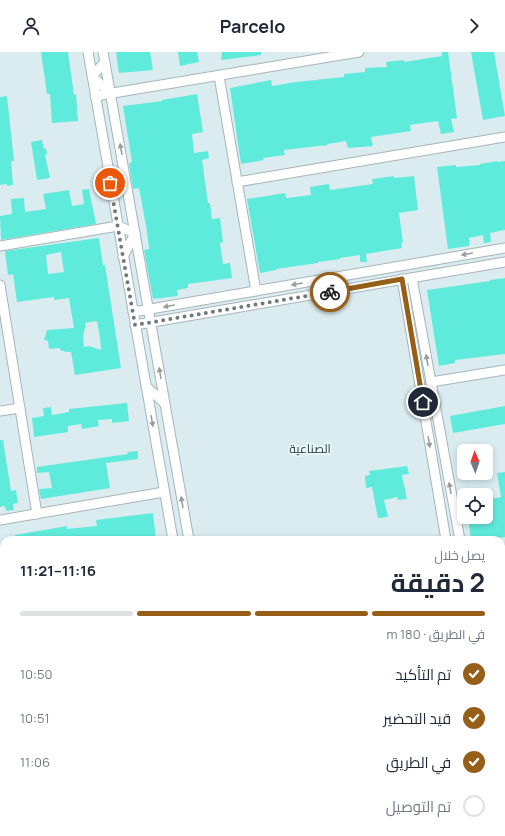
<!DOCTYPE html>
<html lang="ar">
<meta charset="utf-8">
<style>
:root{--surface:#fff;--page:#f6f6f7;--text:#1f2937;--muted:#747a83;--line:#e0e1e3;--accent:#965f18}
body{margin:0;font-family:Manrope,Cairo,sans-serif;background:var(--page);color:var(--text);direction:rtl;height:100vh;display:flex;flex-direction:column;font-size:15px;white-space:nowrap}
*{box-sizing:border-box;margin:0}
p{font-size:13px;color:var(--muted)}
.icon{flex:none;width:22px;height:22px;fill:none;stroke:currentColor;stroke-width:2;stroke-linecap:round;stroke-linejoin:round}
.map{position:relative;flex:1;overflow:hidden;direction:ltr}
.drawer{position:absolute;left:0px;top:484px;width:505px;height:300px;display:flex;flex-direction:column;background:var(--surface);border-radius:12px 12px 0 0;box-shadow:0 2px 6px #0003;direction:rtl}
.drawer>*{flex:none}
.needle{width:26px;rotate:358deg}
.buttons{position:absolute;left:457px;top:392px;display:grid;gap:8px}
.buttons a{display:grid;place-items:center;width:36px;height:36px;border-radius:6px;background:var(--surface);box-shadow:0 2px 6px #0003;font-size:20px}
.pin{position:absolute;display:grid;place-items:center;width:34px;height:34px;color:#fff;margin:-17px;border:2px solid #fff;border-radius:50%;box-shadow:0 1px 4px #0007}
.courier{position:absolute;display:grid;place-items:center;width:40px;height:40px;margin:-20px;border:3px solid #965f18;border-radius:50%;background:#fff;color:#222;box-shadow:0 1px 5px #0007}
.headline em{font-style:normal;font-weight:700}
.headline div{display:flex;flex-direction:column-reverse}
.headline{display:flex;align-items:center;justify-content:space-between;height:68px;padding:0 20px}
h1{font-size:26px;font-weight:700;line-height:30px}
.bar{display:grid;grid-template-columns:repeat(4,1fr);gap:6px 4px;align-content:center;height:48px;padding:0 20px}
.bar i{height:5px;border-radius:3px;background:var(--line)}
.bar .active{background:var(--accent)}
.bar p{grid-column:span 4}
ol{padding:0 20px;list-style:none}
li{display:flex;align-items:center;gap:12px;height:44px}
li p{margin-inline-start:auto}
li .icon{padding:4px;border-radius:50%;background:var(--accent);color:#fff;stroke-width:4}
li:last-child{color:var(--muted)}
li i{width:22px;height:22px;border:2px solid var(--line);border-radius:50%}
header{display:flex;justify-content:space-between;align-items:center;height:52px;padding:0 20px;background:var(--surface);font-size:18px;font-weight:700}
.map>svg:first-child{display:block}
.building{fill:#5febdb;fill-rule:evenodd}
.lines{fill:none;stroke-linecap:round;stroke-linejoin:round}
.minor-casing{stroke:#a5b6ba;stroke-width:11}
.minor{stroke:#fff;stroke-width:9}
.oneway{fill:#9b9e9f}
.done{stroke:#707a7d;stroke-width:4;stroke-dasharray:0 7.2}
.route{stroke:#965f18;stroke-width:5}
.labels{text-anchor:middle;stroke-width:3.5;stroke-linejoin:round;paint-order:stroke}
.neighbourhood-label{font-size:12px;fill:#2b393d;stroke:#e8f9fd}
</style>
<header><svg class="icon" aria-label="forward" viewBox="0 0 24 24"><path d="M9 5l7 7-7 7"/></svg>Parcelo<svg class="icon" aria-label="person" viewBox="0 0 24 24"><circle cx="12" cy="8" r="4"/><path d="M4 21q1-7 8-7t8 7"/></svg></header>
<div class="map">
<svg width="505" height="784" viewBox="0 0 505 784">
<rect width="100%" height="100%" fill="#daecf0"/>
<!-- building -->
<g class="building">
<polygon points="41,0 68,0 74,43 76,42 78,69 52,71 50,42 47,42"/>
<polygon points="116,0 150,0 153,18 119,21"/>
<polygon points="178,0 197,0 199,10 180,14"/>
<polygon points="222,0 261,0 261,3 221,8"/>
<polygon points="442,0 448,0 457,66 451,67 454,80 441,82 438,69 410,73 411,79 371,85 373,94 348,96 346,89 327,92 328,93 284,98 285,103 263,106 264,108 241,112 230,36 271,28 272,34 296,30 344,25 344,22 365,20 365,16 387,15 386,10 404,8 404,10 442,4"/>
<polygon points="471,0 494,0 505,64 483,68"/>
<polygon points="197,42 203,80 192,82 194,101 208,99 209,106 202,108 208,151 210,151 212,167 220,166 223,190 220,191 223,212 230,211 232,226 188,232 188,236 177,238 178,244 153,247 144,198 149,197 147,179 139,136 133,137 129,111 132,110 123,54 162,49 162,48"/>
<polygon points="7,44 14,109 11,109 13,133 7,134 7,132 0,133 0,45"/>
<polygon points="42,88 44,97 46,96 47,102 45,103 50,126 37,128 31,90"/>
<polygon points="497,109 497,110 505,109 505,178 490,181 491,190 484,191 483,183 469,186 469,194 448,197 437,115 456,113 456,115 480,113 480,112"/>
<polygon points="394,124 394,126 414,124 418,158 399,161 403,191 401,191 402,196 366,202 367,210 360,210 360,203 340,206 340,207 318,210 318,211 276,217 276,218 260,221 247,147 285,141 286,146 311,143 310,135 329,132 330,138 373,132 372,127"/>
<polygon points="89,137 96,172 1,188 0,164 12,162 11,147 24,146 25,160 46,157 43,142 69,138 72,154 84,152 82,138"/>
<path d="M99,186L103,213H105L121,316L75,323L71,300H66L60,298V296L49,297L48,289L44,288L47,278L74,276L69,246L54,248V245L17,250L13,222L8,223L5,199ZM61,200L64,220L48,222L46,203ZM97,269L100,286L101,298L89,294L84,295L83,284L85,276V271Z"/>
<polygon points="505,226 505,302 455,308 455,311 439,314 427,238 490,229 490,228"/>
<polygon points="127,351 129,369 112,371 112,367 98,368 99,374 82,377 81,372 68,374 68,380 34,385 32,366 44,364 43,356 51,355 52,363 69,360 69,357"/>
<polygon points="505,354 505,372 453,381 450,364"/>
<polygon points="0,388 3,388 11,439 16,438 18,451 13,452 14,458 6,459 5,454 0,455"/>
<polygon points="138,399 138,407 106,411 110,436 41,447 39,437 52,436 49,420 37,421 37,415 128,402 127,400"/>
<polygon points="407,414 409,422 402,423 407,447 398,448 397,445 384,448 388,465 378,466 372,435 366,436 365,424 370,423 369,419"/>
<polygon points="505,420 505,485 483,488 471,488 468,465 486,465 486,448 501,445 497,421"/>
<polygon points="153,461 156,488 16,488 15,483 67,474 67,477 97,474 96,468"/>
</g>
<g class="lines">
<defs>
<g id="minor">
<polyline points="88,0 173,488"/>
<polyline points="103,0 189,488"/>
<polyline points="105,10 92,24 111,42"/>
<polyline points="219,24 256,239"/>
<polyline points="95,44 359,0"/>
<polyline points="237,130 505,85"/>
<polyline points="0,194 118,174 135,181 123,205"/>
<polyline points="412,226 460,488"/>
<polyline points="402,227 446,488"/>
<polyline points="0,233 37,462"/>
<polyline points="133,260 505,196"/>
<polyline points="135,273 505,210"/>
<polyline points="431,330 505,318"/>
<polyline points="146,334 165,352"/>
<polyline points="0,359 20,356"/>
<polyline points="0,468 164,440"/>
<polyline points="0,599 4,598"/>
<polyline points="0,614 4,613"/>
<polyline points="501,721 505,743"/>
<polyline points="0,726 4,725"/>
<polyline points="165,780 166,784"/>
<polyline points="365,780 366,784"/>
<polyline points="496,780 496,784"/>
<polyline points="299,784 322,780"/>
</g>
</defs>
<!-- minor casing -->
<use href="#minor" class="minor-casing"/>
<!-- minor -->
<use href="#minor" class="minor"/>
</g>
<!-- one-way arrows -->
<defs><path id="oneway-solid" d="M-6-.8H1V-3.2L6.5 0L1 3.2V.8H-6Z"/></defs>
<g class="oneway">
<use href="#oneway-solid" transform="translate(121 97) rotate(-100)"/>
<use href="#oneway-solid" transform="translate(467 202) rotate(170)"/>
<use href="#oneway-solid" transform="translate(297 232) rotate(170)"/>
<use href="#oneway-solid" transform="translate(169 254) rotate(170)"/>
<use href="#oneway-solid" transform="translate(427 308) rotate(-100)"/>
<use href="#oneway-solid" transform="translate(160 321) rotate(-100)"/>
<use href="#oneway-solid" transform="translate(152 369) rotate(80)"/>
<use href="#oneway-solid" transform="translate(429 390) rotate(80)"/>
<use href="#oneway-solid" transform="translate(450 436) rotate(-100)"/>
<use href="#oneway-solid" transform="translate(182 450) rotate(-100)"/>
</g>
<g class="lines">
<!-- done -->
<polyline class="done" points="110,131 135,273 330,240"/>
<!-- route -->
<polyline class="route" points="330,240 402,227 423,350"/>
</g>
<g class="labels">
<!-- neighbourhood labels -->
<g class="neighbourhood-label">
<text x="310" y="401">الصناعية</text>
</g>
</g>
</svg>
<div class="buttons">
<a><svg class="needle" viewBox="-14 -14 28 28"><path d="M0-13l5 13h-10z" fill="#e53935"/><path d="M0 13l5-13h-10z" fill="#747a83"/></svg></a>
<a><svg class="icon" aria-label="locate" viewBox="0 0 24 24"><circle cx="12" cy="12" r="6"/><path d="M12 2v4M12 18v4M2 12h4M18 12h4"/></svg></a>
</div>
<div class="pin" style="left:110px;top:131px;background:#ea580c"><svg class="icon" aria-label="bag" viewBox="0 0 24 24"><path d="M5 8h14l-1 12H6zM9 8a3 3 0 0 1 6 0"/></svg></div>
<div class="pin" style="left:423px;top:350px;background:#1f2937"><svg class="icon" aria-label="home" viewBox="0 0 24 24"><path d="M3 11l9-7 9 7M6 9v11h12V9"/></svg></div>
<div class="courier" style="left:330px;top:240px"><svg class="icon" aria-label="bike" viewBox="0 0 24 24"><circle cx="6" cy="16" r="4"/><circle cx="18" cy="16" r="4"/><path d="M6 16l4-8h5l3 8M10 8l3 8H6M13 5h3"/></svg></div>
<section class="drawer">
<div class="headline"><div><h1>2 دقيقة</h1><p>يصل خلال</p></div><em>11:16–11:21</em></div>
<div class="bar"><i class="active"></i><i class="active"></i><i class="active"></i><i></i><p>في الطريق · 180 m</p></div>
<ol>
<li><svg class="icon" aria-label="check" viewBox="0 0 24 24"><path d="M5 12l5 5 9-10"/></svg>تم التأكيد<p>10:50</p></li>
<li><svg class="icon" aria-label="check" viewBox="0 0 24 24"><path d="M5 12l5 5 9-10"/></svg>قيد التحضير<p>10:51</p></li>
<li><svg class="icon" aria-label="check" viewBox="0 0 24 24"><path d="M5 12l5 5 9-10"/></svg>في الطريق<p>11:06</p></li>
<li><i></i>تم التوصيل</li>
</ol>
</section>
</div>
